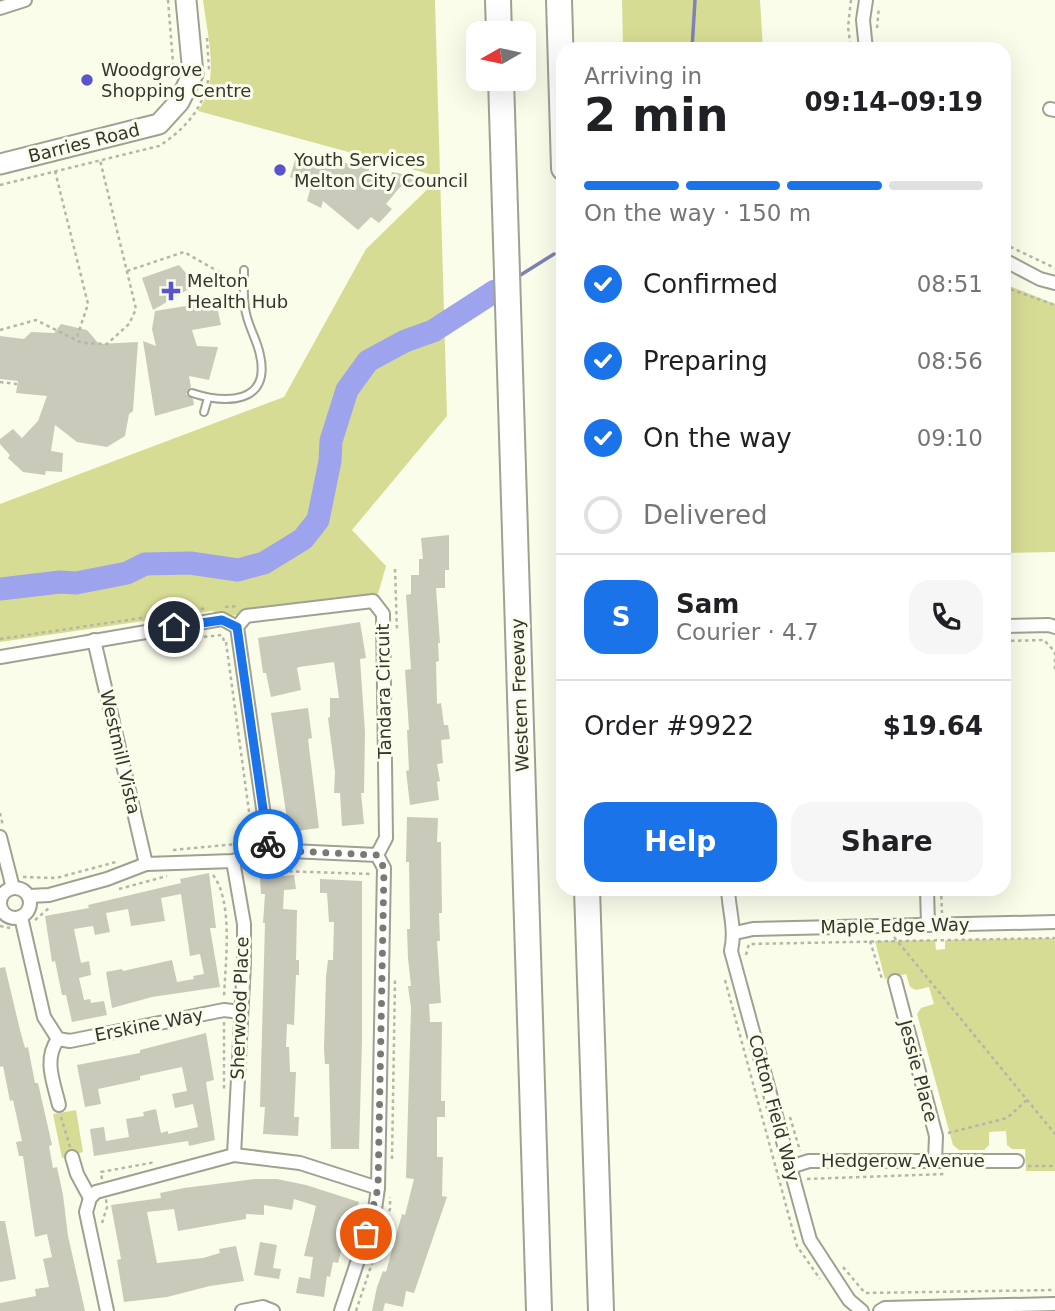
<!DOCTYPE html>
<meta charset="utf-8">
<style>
:root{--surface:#fff;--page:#f6f6f6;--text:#202124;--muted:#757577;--line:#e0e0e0;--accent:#1a73e8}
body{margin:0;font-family:"DejaVu Sans",sans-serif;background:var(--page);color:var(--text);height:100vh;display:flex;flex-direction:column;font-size:26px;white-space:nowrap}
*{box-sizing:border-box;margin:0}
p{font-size:23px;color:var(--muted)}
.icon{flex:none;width:38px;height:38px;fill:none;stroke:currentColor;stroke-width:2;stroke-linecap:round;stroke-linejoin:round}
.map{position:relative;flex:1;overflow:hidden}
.side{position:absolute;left:556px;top:42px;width:455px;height:854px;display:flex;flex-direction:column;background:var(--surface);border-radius:21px;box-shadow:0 7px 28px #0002}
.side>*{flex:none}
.needle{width:46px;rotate:261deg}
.buttons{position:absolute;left:466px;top:21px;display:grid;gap:14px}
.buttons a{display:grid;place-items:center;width:70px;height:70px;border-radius:14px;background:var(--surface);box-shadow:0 7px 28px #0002;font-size:35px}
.pin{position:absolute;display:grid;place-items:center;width:60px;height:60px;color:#fff;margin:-30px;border:4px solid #fff;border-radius:50%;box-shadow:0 2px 7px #0007}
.courier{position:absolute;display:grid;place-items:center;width:70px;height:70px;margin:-35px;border:5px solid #1a73e8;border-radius:50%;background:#fff;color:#222;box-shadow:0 2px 9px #0007}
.summary em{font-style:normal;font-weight:700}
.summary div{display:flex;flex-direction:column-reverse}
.summary{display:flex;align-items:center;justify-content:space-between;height:119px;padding:0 28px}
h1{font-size:46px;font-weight:700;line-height:52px}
.bar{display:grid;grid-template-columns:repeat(4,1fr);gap:10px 7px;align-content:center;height:84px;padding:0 28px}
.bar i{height:9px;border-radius:5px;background:var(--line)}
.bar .current{background:var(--accent)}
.bar p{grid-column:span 4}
.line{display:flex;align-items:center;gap:18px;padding:0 28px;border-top:2px solid var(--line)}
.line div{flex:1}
.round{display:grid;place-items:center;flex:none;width:74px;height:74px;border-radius:21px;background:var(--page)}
ol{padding:0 28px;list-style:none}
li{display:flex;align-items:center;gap:21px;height:77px}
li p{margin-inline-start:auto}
li .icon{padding:7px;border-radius:50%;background:var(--accent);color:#fff;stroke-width:4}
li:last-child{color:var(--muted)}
li i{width:38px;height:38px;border:4px solid var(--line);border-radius:50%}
.primary-button{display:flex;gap:14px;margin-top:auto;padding:14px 28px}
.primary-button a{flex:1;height:80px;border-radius:21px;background:var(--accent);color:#fff;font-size:28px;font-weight:700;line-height:80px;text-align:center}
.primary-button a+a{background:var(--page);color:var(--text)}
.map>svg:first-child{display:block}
.green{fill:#d7dc95}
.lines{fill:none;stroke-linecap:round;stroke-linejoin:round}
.stream{stroke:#7e82b4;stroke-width:3.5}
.river{stroke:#9da3ed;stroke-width:23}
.building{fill:#c9cab9}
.lane-casing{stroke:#a0a191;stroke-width:10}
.street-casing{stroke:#a0a191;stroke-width:16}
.secondary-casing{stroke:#a0a191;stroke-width:23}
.highway-casing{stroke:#a0a191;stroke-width:28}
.path{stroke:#b5b6a8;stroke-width:2.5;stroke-dasharray:3.5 3.5;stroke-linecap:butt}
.lane{stroke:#fff;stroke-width:6}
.street{stroke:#fff;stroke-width:12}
.secondary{stroke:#fff;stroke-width:19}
.highway{stroke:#fff;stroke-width:24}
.done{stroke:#7a7b70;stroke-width:7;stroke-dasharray:0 12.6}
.route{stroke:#1a73e8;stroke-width:9}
.poi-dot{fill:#5954cc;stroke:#fbfdeb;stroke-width:2.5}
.labels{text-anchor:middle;stroke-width:6;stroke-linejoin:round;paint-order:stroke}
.poi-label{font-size:18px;fill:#35352e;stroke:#fbfdeb;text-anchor:start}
.street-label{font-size:18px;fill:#35352e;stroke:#fbfdeb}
</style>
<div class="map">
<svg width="1055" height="1311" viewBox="0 0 1055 1311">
<rect width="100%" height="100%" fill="#fbfdeb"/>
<!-- green -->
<g class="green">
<path d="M203,0H435L447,416L352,530L386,566L378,594L252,611C237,618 227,616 212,611L0,642V504L284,397L366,249L440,177L198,111C221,80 207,35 203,0Z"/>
<polygon points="622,0 760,0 763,49 623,49"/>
<polygon points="1005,284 1055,304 1055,552 1005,553"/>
<polygon points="1052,938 1055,940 1055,1171 1026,1171 1025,1149 1012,1149 1007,1145 1006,1131 989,1132 989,1145 984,1150 959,1150 953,1145 917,1014 921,1008 934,1004 929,987 916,990 910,987 906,974 885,979 875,941 935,940 936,950 945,949 945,940"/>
<polygon points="76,1110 83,1152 62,1158 53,1114"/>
</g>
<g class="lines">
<!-- stream -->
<g class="stream">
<polyline points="692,49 695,0"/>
<polyline points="519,276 554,254"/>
</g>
<!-- river -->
<polyline class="river" points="0,589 60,582 76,583 127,573 145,564 190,563 238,570 264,563 303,539 318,520 330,461 331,441 347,390 368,361 405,341 433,331 495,291"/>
</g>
<!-- building -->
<g class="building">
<polygon points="296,157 318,166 320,159 369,167 369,173 391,176 392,172 418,177 416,189 400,187 386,204 392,209 379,223 371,217 358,230 323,201 321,208 307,201 311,186 290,177"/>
<polygon points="179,265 196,285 153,310 142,278"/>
<polygon points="216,301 221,325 192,330 197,346 218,347 209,380 189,376 191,387 186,394 193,399 194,405 155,416 143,341 156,346 152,329 155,311"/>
<polygon points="61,324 87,330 99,344 138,342 133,411 129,414 125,436 107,447 77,442 55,425 51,451 63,453 62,472 46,471 45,475 23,472 8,458 10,455 0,444 0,439 13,429 22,438 38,421 47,396 16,393 18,381 0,379 0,336 24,339 31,332 54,333"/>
<polygon points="449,535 449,570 445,570 445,588 436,588 440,643 438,643 439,661 436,662 437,704 441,703 444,725 448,725 450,739 441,740 443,763 437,764 440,781 437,782 439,800 410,805 406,771 409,770 407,730 409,730 405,670 411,669 406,595 411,594 411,575 419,575 419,559 423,559 421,538"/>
<polygon points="360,622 366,658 360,659 365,732 364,793 361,793 364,824 342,826 340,793 334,793 335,772 328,718 330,717 330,698 339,698 334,662 299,667 297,668 301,690 271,697 266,673 263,673 258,638"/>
<polygon points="308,708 312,738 308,739 319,828 289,832 271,713"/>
<polygon points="407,817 438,818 437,842 441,842 442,913 439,913 440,941 437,941 441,1003 429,1004 430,1022 442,1022 441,1101 445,1101 445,1117 437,1117 437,1157 443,1157 442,1196 447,1197 414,1293 406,1291 403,1307 385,1303 383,1311 372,1311 377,1287 383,1271 386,1272 402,1214 405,1215 414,1179 406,1178 411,1008 408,986 411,986 408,958 407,929 410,929 409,862 406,862"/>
<polygon points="209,873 216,928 210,928 220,987 152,997 112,1008 106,972 122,969 123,971 172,960 177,982 194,979 193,976 204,974 200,954 190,956 181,894 161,898 165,921 131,926 128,909 106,913 110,932 95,935 93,926 74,929 81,963 89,961 91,975 79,978 84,1000 90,999 91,1003 104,1001 107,1015 72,1022 66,995 62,995 55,961 52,962 45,916 89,908 88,905 181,883 180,879"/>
<polygon points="294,875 296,889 284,890 283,909 297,910 296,960 299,960 299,975 296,975 294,1025 287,1024 286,1047 289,1047 290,1072 296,1072 294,1117 299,1117 298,1136 263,1134 265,1107 260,1107 265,923 263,923 265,894 261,894 260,878"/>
<polygon points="320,879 362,881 362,1041 359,1149 331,1149 329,1064 325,1064 324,1049 326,977 328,960 333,960 334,922 329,922 327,893 320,893"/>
<polygon points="5,967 20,1030 25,1048 28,1047 35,1083 38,1083 52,1145 49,1146 53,1168 57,1167 63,1195 68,1236 85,1311 0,1311 0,1303 36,1296 35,1289 49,1287 43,1259 52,1257 47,1234 35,1237 23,1156 19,1156 16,1142 22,1141 13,1100 10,1101 3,1066 0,1067 0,968"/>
<polygon points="206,1033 214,1080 206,1082 215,1140 189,1146 188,1141 94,1156 90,1129 104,1127 106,1141 129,1137 126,1119 144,1116 143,1112 156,1109 161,1133 168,1131 168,1134 198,1127 193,1104 175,1108 172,1094 187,1091 182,1067 140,1076 140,1080 98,1089 101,1104 85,1107 77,1065 140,1053 140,1050"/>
<polygon points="255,1179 277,1179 306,1185 359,1202 353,1218 350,1217 338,1263 333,1262 330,1277 327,1276 324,1297 296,1293 299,1277 310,1279 313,1257 304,1256 316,1206 294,1199 292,1210 264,1205 264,1215 246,1214 246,1219 178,1231 174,1209 147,1212 157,1263 203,1258 220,1253 219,1249 236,1246 244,1281 210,1286 167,1297 124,1302 117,1260 121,1259 111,1205 161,1198 160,1193 184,1188"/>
<polygon points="0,1221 5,1221 16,1279 0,1282"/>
<polygon points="260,1242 277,1245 273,1268 281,1269 279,1279 254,1275"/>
</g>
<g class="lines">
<defs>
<g id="lane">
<path d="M192,393C226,404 271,404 260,355C257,339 247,325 245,308C243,296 244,283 244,270"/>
<polyline points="204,412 208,398"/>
</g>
<g id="street">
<polyline points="0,8 25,0"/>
<polyline points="866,49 863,20 866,0"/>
<polyline points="1050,109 1055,110"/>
<polyline points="1004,260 1040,279 1055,283"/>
<polyline points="1004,626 1049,625 1055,627"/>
<polyline points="94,640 146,864"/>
<polyline points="0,657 222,619 237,627"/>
<polyline points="0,837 13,888"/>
<polyline points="269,850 237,627 246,616 373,601 383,614 386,838 377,855"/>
<polyline points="233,861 244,924 244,963 234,1155"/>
<circle cx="15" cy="903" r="15"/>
<path d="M728,889C729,912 736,929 731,951L810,1240L849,1300L862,1311"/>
<polyline points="927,889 928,925"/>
<polyline points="29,896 49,895 107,879 146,864 233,861 269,850 377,855"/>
<polyline points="21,917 44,1017 58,1039 70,1041 224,1010 240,1012"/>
<polyline points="735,933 753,929 1055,922"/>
<polyline points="895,981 936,1136 935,1161"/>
<path d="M58,1039C43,1060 54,1083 59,1105"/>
<polyline points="72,1157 77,1174 90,1198"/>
<polyline points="790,1167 809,1161 1017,1161"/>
<polyline points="107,1311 86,1212 90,1198 96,1192 234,1155 300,1163 378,1188"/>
<polyline points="242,1311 263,1307 273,1311"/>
<polyline points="341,1311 375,1209 378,1188 384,868 377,855"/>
<polyline points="880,1311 885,1308 1055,1304"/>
</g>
<polyline id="secondary" points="0,164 159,124 179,102 193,74 186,0"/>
<g id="highway">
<polyline points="498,0 499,33"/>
<polyline points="559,0 564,168"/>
<polyline points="501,79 539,1311"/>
<polyline points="587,889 601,1311"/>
</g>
</defs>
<!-- lane casing -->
<use href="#lane" class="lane-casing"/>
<!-- street casing -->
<use href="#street" class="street-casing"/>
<!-- secondary casing -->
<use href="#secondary" class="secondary-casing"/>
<!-- highway casing -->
<use href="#highway" class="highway-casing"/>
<!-- path -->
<g class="path">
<polyline points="168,0 174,75"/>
<polyline points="851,0 848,27 851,49"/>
<polyline points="877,28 879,7"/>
<polyline points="207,38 209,70"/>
<polyline points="55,171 88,304 76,340"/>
<path d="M0,185L159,146C183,131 204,108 208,80"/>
<polyline points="1004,244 1055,268"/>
<polyline points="127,271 184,252 235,281"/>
<polyline points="1004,287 1055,305"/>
<polyline points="0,330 36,320 82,343 107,344 129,324 136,309 100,160"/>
<polyline points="0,382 17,384"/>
<polyline points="395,569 397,631"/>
<polyline points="225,607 239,606"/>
<polyline points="0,639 208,608"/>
<polyline points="183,639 222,635 224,641"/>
<polyline points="1004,641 1044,640 1055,652 1055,671"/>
<polyline points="226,642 253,841"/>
<polyline points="0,813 3,826"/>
<polyline points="173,850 247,843"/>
<polyline points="247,870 373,874"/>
<path d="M213,875C234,903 225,964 224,998"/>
<polyline points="23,877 56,878 116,862"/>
<polyline points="119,889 167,876"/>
<polyline points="941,889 942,913"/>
<polyline points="35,920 49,908"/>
<polyline points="0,926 10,928"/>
<polyline points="894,937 1055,1134"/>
<polyline points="870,941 882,979 884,980"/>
<polyline points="746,955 749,944 1055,938"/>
<polyline points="725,980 797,1246 820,1279"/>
<polyline points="224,1022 224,1089"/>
<polyline points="61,1117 70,1147"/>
<polyline points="790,1117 800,1151"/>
<polyline points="948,1133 1007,1118 1027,1100"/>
<polyline points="392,1159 395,980"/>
<polyline points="1028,1166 1055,1166"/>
<polyline points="102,1179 101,1172 156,1162"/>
<polyline points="807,1179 944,1174"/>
<polyline points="102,1223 107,1207 106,1199"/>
<polyline points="843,1267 865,1293 1055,1290"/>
<polyline points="356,1311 390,1209 390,1197"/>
</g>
<!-- lane -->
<use href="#lane" class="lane"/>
<!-- street -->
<use href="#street" class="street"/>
<!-- secondary -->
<use href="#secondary" class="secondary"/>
<!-- highway -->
<use href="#highway" class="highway"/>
</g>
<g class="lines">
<!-- done -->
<polyline class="done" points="268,844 269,850 377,855 384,868 378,1188 366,1234"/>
<!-- route -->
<polyline class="route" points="174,627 222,620 237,627 268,844"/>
</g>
<!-- markers -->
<g class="poi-dot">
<circle cx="87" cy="80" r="7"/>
<circle cx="280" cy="170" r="7"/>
<path d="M167.5 280.5h7v7h7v7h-7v7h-7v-7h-7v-7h7z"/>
</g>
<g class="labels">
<!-- poi labels -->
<g class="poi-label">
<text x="101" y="76">Woodgrove<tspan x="101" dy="21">Shopping Centre</tspan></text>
<text x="294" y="166">Youth Services<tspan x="294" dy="21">Melton City Council</tspan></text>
<text x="187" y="287">Melton<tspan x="187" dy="21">Health Hub</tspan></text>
</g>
<!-- street labels -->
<g class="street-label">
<text transform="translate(84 143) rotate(-14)" y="6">Barries Road</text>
<text transform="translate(384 691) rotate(-91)" y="6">Tandara Circuit</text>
<text transform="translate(520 695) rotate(-92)" y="6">Western Freeway</text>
<text transform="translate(120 752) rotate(77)" y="6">Westmill Vista</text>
<text transform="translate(895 926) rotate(-1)" y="6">Maple Edge Way</text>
<text transform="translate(240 1008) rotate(-88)" y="6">Sherwood Place</text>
<text transform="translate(149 1025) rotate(-11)" y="6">Erskine Way</text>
<text transform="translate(918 1071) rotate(75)" y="6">Jessie Place</text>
<text transform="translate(774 1108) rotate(75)" y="6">Cotton Field Way</text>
<text x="903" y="1167">Hedgerow Avenue</text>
</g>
</g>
</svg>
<div class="buttons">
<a><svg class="needle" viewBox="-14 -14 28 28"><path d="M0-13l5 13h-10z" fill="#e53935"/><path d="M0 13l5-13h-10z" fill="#757577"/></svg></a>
</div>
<div class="pin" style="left:366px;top:1234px;background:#ea580c"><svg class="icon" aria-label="bag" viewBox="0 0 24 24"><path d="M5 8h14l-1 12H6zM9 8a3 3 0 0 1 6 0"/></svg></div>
<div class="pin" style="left:174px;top:627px;background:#1f2937"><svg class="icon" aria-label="home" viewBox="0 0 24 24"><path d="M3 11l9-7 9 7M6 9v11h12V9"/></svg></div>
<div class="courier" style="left:268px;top:844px"><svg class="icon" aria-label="bike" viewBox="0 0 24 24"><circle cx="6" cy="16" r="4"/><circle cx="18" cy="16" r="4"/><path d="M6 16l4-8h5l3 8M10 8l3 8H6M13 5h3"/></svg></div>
<section class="side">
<div class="summary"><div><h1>2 min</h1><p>Arriving in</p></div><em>09:14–09:19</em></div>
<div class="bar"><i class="current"></i><i class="current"></i><i class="current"></i><i></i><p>On the way · 150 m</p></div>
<ol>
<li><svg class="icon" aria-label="check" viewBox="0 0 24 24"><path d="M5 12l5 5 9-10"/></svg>Confirmed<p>08:51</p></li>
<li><svg class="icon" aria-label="check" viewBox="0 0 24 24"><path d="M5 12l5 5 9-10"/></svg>Preparing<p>08:56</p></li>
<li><svg class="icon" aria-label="check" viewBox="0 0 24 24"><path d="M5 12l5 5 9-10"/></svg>On the way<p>09:10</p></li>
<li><i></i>Delivered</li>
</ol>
<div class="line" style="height:126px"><b class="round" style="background:var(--accent);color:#fff">S</b><div><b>Sam</b><p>Courier · 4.7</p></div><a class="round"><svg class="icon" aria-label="phone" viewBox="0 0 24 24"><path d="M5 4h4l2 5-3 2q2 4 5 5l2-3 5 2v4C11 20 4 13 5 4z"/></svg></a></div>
<div class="line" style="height:91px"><div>Order #9922</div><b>$19.64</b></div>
<div class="primary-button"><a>Help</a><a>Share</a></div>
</section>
</div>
